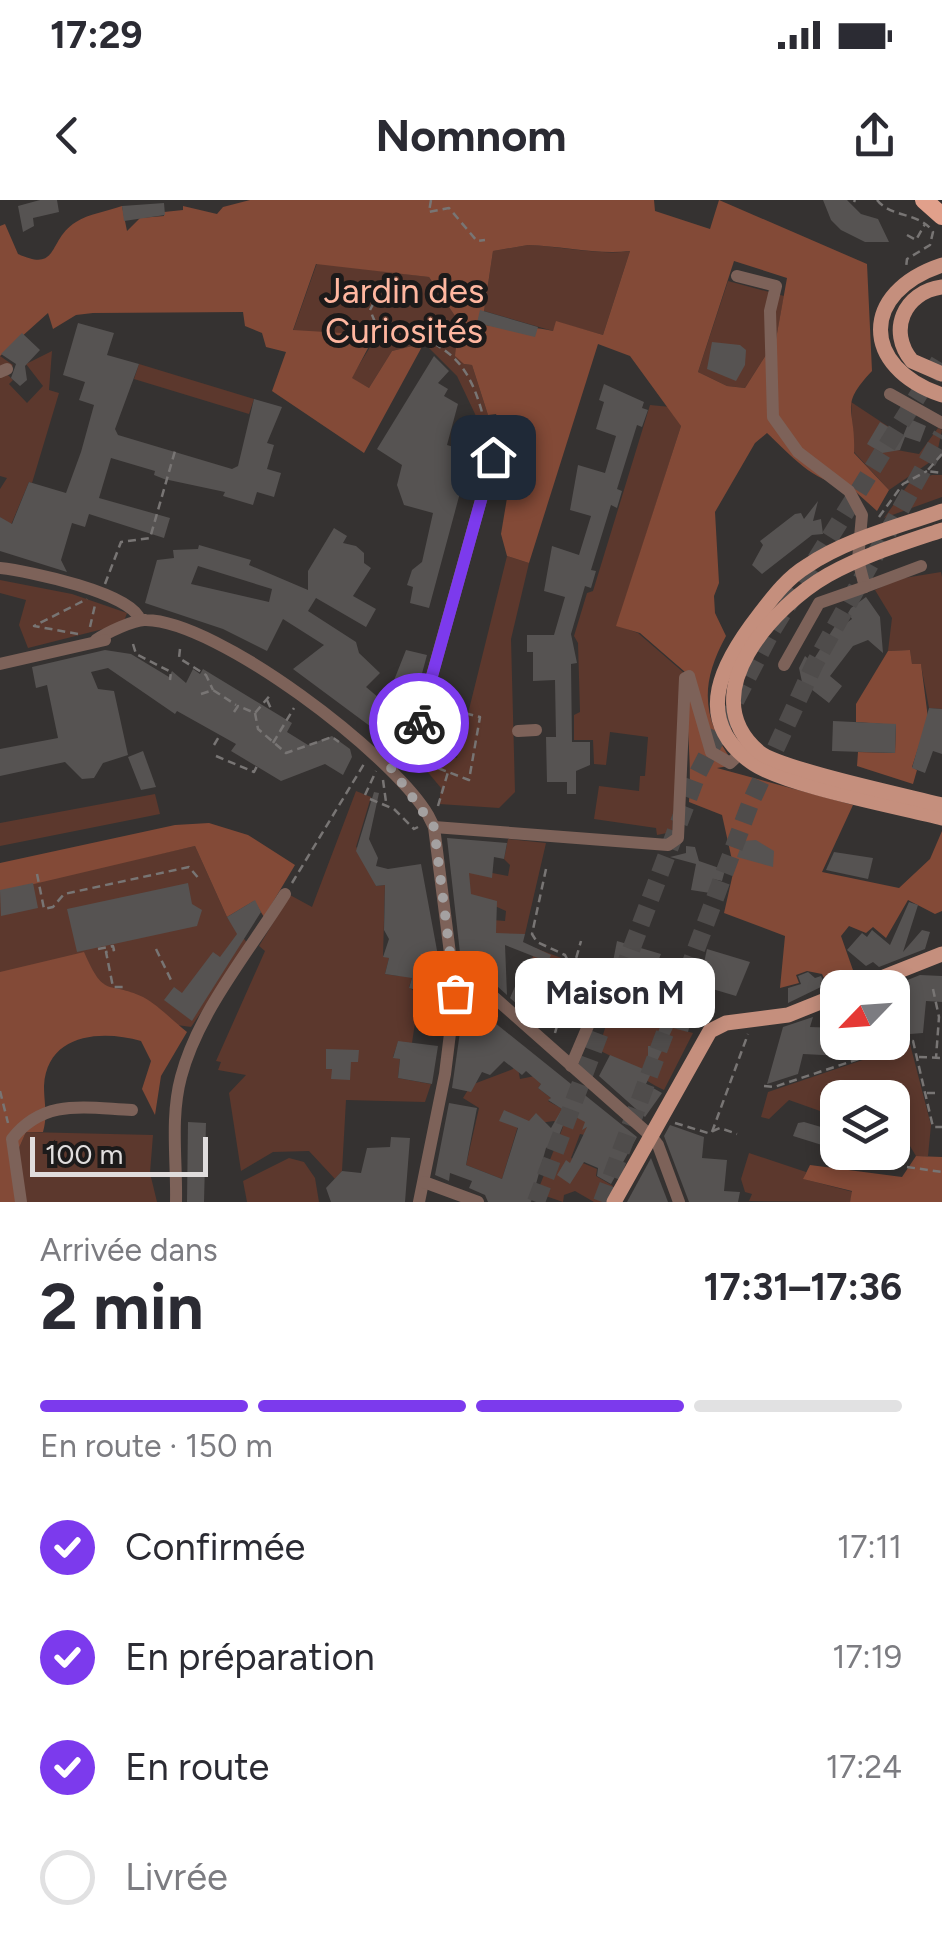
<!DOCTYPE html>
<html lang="fr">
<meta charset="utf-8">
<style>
:root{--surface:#fff;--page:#f7f7f7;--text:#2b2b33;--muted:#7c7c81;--line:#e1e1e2;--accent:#7c3aed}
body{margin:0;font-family:Figtree,sans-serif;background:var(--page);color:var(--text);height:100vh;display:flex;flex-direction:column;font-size:38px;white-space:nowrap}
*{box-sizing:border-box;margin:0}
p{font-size:32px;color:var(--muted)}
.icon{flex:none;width:55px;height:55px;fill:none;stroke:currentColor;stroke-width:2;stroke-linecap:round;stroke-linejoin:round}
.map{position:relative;height:1002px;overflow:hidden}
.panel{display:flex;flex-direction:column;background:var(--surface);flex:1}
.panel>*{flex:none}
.needle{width:65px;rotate:245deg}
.tools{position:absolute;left:820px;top:770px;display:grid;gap:20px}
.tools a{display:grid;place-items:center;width:90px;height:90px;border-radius:20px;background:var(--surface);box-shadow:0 5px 15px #0003;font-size:50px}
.scale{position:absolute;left:30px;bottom:25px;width:178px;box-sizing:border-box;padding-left:10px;border:5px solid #e0dddd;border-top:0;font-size:28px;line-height:35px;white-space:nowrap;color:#e0dddd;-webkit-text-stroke:8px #1c1a1a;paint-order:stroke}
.pin{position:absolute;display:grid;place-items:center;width:85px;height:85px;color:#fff;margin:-42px;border-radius:20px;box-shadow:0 5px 15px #0006}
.courier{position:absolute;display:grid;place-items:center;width:100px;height:100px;margin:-50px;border:8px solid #7c3aed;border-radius:50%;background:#fff;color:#222;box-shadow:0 2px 12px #0007}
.bubble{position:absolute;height:70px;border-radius:20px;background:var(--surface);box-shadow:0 5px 15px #0003;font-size:32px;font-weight:700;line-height:70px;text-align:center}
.summary em{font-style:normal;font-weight:700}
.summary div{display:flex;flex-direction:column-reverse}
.summary{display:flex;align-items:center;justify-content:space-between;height:170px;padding:0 40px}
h1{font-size:65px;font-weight:700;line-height:75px}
.bar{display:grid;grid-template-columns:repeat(4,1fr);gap:15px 10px;align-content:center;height:120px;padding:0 40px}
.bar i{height:12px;border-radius:8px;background:var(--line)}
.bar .selected{background:var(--accent)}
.bar p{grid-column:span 4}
ol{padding:0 40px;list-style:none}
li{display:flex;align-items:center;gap:30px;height:110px}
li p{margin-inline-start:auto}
li .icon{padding:10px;border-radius:50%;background:var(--accent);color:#fff;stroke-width:4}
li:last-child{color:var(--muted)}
li i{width:55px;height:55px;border:5px solid var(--line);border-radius:50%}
.status{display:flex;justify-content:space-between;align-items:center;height:70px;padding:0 50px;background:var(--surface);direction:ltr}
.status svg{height:28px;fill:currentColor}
header{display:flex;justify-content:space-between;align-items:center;height:130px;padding:0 40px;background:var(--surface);font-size:45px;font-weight:700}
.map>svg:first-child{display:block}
.green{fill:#5c382d}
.forest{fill:#834a37;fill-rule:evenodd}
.building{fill:#565352;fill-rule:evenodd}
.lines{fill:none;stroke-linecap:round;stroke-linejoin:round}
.highway-tunnel{stroke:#4f4c4b;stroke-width:18;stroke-dasharray:18 9;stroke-linecap:butt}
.path{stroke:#787574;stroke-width:2.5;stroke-dasharray:8 5;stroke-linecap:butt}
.minor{stroke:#7d6259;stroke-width:12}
.major{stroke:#c58f7d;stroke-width:15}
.highway{stroke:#e1a08b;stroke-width:18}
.done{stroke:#a4a1a1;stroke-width:10;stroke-dasharray:0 18}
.route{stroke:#7c3aed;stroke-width:12}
.labels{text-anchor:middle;stroke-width:10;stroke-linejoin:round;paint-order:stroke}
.park-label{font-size:35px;fill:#ffb7a0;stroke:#1c1a1a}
</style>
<div class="status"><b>17:29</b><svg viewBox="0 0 49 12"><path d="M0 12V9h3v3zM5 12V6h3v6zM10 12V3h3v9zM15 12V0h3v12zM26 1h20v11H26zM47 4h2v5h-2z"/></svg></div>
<header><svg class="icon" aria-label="back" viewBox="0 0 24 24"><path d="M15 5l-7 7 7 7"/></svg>Nomnom<svg class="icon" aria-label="share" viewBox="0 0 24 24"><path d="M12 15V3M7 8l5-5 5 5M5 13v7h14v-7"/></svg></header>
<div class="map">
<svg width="942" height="1002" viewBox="0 0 942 1002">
<rect width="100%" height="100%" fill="#353231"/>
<!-- green -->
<g class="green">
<path d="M528,45C560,46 603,56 630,51L603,135L557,122L553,131L484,111L493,51Z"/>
<polygon points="317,63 429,77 459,122 464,164 472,165 488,215 476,216 457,176 424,143 392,151 369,188 351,178 375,139 293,131"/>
<polygon points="728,81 784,96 776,139 745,188 727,186 698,172"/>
<polygon points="52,151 49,190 59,193 32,283 29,282 11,325 0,317 0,289 7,278 0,276 0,156 13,165 6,173 13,180 9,184 27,203 43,186 26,164"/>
<polygon points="139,164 254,199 249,214 134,179"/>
<polygon points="851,202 901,235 897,250 919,254 938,228 942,230 936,258 889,290 854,252"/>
<polygon points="650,205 671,207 681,226 617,425 638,433 683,472 672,632 657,635 656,628 594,619 599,586 639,591 640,576 645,576 648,537 610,532 606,565 594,564 593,540 574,540 574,515 580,512 578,443 574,436 587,393 593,391"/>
<polygon points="932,275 942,275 942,297 884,318 910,282"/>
<polygon points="507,356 529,363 511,439 515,592 499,608 439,604 441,588 421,564 425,551 457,558"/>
<polygon points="941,372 942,377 942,509 929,508 921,465 912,464 910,450 888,451 892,418 875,390 898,379"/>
<polygon points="0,380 72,394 127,413 123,424 28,448 19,425 26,400 0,393"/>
<polygon points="356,591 371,597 356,647 366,654 376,686 385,685 383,756 389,758 385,774 398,776 402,764 412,778 409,787 419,796 412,843 398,842 393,857 400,859 398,878 431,884 425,902 346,900 342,971 335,979 309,951 273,952 241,971 229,893 246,875 218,870 221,862 216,861 265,751 259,746 290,695 312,707"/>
<polygon points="155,594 160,614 0,646 0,623"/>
<polygon points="508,639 546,643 525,734 484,735 481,719 505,721 506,711 468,694 466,668 508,676 510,665 504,659"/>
<polygon points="195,646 227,717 248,744 191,827 121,817 0,848 0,690"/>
<polygon points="535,748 564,759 569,773 561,812 549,812 551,800 527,778"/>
<path d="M611,810L693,833L664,890C639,879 624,860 598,850Z"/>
<polygon points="910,844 931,925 928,956 916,956 904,936 893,935 892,898 838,898 837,917 789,900 769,919 761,917 768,892"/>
<polygon points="517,863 520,879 535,876 541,884 538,888 551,898 548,901 590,924 594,937 580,934 571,958 597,969 596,976 613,986 604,1002 594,1002 575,991 564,995 563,1002 531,991 538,990 563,927 554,921 518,926 502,979 466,965 479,908 463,898 471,885 513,869"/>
<polygon points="26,932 153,935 150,973 157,1002 23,1002 19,948"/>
<polygon points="749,953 806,972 804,979 853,992 850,1002 749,1001 752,994 745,992 741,979"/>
<polygon points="289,958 304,962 315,978 319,1002 247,1002 243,981"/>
</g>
<!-- forest -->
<g class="forest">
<path d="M250,0H654L655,11L710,29L719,0L867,64L872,171C838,207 856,206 854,253L889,290L877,311L847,284C815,285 790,254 767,233L755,243L715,312L719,383L714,396L715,413L726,436C699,485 702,520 735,565L717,568L853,605L822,672L899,688L930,659L942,631V711L935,714L908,700L886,738L873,727L866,733L849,726L841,736L854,773L827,784L822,774L807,771L796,775L799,783L780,788L785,736L724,713L734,669L722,615L689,602C692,559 686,516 685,472L640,433L616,426L681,226L630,156L598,144L529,363L507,356L501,334L514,256L496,214L488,215L472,165L464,164L455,156L459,122L429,77L316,64L293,130L375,135L352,178L369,188L392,151L424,143L364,253L272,191L286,152L266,147L262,133L245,126L243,112L93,113L76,115L53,129L48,113L0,156V26L5,24L18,54C60,73 47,40 76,22C88,14 108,11 122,6L127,31L140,18L164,16V12L183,10V6L217,14L223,7ZM528,45C562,46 598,55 630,51L603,135L556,121L553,131C526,124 504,131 477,123L484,111L493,51ZM734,61L787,78L776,139L745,188L727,186L698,172Z"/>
<polygon points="910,450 912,464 921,464 928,518 912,567 917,570 913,584 857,566 858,552 895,553 896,525 856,522 856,504 888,451"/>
<polygon points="209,623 248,635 295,665 264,717 254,701 227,717 195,646 0,692 0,663 175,625"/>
<path d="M84,752C105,800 107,780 143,797C158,805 173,821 187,832L161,876L155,915L142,889L151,861L141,841C102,830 47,833 44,886C44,904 48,914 43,932H26L19,948L23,1002H0V772Z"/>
<polygon points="916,956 942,957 942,1002 850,1002 852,991 803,979 810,965 902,977"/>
</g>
<!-- building -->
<g class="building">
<polygon points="40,0 57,0 59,12 33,18 34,26 23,32 18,6"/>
<polygon points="823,0 847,0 861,14 878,19 889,42 865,42 841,30 831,20"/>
<polygon points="164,3 165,15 124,21 122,6"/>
<polygon points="480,110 538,127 535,137 477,123"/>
<polygon points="78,123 114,133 107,155 139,164 115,229 118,235 232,269 238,266 254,199 282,207 267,243 274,245 267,269 281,273 274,297 257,292 253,305 223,296 225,292 164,279 154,275 155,271 111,258 99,298 170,318 164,338 89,314 85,327 72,323 61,360 67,372 0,351 0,317 12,324 29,282 66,293 81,252 94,205 79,200 85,182 63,175"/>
<polygon points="22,133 40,150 25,166 27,180 20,186 11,178 16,164 1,154"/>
<polygon points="712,142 740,145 746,150 745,165 736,181 707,169"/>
<polygon points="434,156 449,171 438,183 448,189 444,196 458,204 447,245 471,252 429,408 410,403 413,387 407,385 412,370 422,362 433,313 404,305 397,285 402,265 377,249"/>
<polygon points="604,184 644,202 642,208 648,210 642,227 637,225 617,289 622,291 617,308 611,305 591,370 596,371 591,388 585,386 571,434 577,463 571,464 572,542 590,542 590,565 576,571 576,594 567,594 567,582 547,582 546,537 556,537 555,480 533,481 533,452 527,452 527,435 554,435 565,397 544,391 552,346 579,355 591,316 570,310 578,265 605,273 616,236 596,229 604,202 599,200"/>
<polygon points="910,219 926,226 920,242 905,237 900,250 882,253 867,244 880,222 903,236"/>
<polygon points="818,301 813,321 821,319 823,334 812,335 762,374 752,365 763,345 760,341 795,314 801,313 804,319"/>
<path d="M334,328L347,336L343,343L356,346L364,353V363L371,368L353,396L376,409L366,427L316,398L308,411L356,442L359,453L380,473L366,487L385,503L406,450L427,455L406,533L400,537L386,538L293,469L324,445L283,419L267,451L223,429L145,403L157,360L174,358L173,350L198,349L199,345L251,360L249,365L308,390V371ZM198,366L272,389L269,402L191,384Z"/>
<polygon points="866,397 880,417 883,453 868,440 853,446 830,476 842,486 829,503 802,482 799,468 805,456 812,462 835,426 839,428 852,419 848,413 851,408"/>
<polygon points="105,450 131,454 169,477 172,471 186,483 193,469 200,474 203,469 292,523 287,532 308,545 332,536 350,549 352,557 343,575 325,564 281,581 231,551 236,544 177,511 175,514 108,468 91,472 98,489 114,491 128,555 103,563 94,578 82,579 65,562 0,576 0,549 58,538 47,485 36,488 32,467"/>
<polygon points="929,508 942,509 942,554 933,551 925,573 912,568"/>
<polygon points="833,521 896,524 895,553 832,551"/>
<polygon points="143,551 156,587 141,590 128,557"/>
<polygon points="374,592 379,593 369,639 378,658 376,666 388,669 421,664 441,772 441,828 416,825 420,791 409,788 412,778 385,774 389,758 383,757 389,739 384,730 385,685 376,686 356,651"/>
<polygon points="447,638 507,643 504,659 494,657 492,678 469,673 471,694 497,701 496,733 525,734 523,742 551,755 548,762 505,745 507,795 460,753"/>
<polygon points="756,640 774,651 773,667 737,657 743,641"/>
<polygon points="686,646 695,647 699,661 725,670 722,681 713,679 710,693 691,690 696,664 670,657 686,653"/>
<polygon points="834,652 873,658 868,679 826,670"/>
<polygon points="33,683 38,708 1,716 0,690"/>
<polygon points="188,683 192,704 202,710 197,726 77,752 67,709"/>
<polygon points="255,700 261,712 192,821 164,800 174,787 182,793 213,752 220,757 237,734 227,717"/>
<polygon points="909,702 918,705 903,752 922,730 930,732 925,749 879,767 873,762 866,766 847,750 862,733 867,737 872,730 890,745"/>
<polygon points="617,741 661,754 647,788 696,802 688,832 673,828 646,884 662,893 645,917 599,876 610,855 648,871 648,846 653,846 661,824 589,803 597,774 610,777"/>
<polygon points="707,749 750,762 736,796 699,785"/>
<polygon points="808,772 815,778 821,776 825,785 788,803 788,788 801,784 798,776"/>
<polygon points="520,775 546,799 541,805 548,812 544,828 510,798"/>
<polygon points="920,775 942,776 942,802 926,801 923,833 897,835 900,783"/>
<polygon points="469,802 637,937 611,984 597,976 598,968 584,962 570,984 557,975 566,960 570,963 587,927 582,930 585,922 568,913 556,943 546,948 531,1002 488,1002 485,995 469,988 472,981 450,973 449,981 435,975 449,903 477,908 466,965 502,979 518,928 499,921 504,910 529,921 536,913 551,928 562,909 548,900 551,898 538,888 541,884 526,871 522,875 504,861 490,875 482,872 471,892 452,888 464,804"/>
<polygon points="813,817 810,827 838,828 838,842 856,842 856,851 842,856 803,854 798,874 767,884 783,827"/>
<polygon points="398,841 438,846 432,884 398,878 400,859 393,858"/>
<polygon points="326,849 359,850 358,862 351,862 350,880 331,879 332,869 326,869"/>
<polygon points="188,922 206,923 204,1002 187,1002"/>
<polygon points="804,922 838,932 838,950 793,936 798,923"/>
<polygon points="670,925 704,937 702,958 727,960 724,991 740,992 738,1002 689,1002 664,936"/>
<polygon points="391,937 410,938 405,1002 331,1002 326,988 342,971 361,973 367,948 390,947"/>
<polygon points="651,958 668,1002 627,1002"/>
</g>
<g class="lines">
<!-- highway-tunnel -->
<g class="highway-tunnel">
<polyline points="536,1002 697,575 771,432 942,157"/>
<polyline points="602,1002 750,604 815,463 942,235"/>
</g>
<!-- path -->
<g class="path">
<polyline points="431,0 429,12 449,8 477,41 485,40"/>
<path d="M877,0C891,18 920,12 933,32L930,45L907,59L906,68"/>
<polyline points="854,2 855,0"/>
<polyline points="907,35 916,40 925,24"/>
<polyline points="375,122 370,110 386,80 395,78"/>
<polyline points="435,138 447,127"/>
<path d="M380,139L376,123C458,144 473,164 490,246"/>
<polyline points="942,254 927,271 942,273"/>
<polyline points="879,317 903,284 927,271"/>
<polyline points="105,384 121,342 150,338 175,251"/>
<polyline points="90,427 95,405"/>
<polyline points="78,434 34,426 87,399"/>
<polyline points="133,444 136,454 171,472 170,480"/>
<polyline points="180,449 179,458 206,475 213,490"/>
<polyline points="201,494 213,490 236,505"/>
<polyline points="267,500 272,511"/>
<polyline points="234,512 238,506 255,513 272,493"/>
<polyline points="255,513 258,529 286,553 332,537 339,542"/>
<polyline points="273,543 294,508"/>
<polyline points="214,545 220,535"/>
<polyline points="216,556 254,572 257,566"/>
<polyline points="414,559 469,580 480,517 453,510"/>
<polyline points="383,580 386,602"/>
<polyline points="365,595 376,571"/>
<polyline points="370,599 394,609 414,629 418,627"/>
<polyline points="438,606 448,572"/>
<polyline points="546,669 532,734 537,742 565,755 573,771"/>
<polyline points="37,674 44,709 53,707 64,694 189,667 200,680"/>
<polyline points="292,683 364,564"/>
<polyline points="98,749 113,746 114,750 106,752 113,787 124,787"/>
<polyline points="156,749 171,780"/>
<polyline points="933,789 939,817 936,858"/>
<polyline points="555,833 581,741"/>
<polyline points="919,857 942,858"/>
<polyline points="764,886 774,887 913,841 933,927 942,927"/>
<polyline points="0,891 8,923"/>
<polyline points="927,893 937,893"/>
<polyline points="675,923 708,933 720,928 737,934"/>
<polyline points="712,932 748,834"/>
<polyline points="907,967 942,972"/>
</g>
<!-- minor -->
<g class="minor">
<polyline points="737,76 776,86 770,111 773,217 798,252 849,291 862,315 858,360 865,387 921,366"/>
<polyline points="0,172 7,169"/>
<polyline points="890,194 942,223"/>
<path d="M0,368C28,371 133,393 140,420"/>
<path d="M96,440C106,433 135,419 146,420C218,421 392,554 428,615L434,627L455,793L445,874L419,1002"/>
<polyline points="0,464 105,440"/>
<polyline points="784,465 819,403 865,387"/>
<polyline points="518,531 536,530"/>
<polyline points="391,568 414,540 493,257"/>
<polyline points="434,627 668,645 678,638 685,478 689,476 711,552 730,563 741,553"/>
<polyline points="454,775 469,775 651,936 658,945 679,1002"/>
<polyline points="571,866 588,826"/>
<polyline points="424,982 478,1002"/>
<path d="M21,1002L12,939C44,898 85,908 132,910"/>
<path d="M176,1002C177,961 170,918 181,877C198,812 250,750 285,694"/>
</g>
<!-- major -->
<g class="major">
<path d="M942,65C860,92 860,167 942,195"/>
<path d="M942,87C904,92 887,131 912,161L942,174"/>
<path d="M942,311C897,327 847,339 807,366C787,378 773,397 759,415C724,460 690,518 751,562C782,585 899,607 942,618"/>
<path d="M942,330C903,343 864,355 828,375C775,405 691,494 759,552C780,569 907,596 942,605"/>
<polyline points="856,788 942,754"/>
<polyline points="614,1002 710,831 726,823 788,815 838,795"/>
</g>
<!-- highway -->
<polyline class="highway" points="924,0 942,16"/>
</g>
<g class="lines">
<!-- done -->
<polyline class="done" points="419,523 412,542 391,568 434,627 455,793"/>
<!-- route -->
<polyline class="route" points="419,523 493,257"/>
</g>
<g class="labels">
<!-- park labels -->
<g class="park-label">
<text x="404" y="103">Jardin des<tspan x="404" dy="40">Curiosités</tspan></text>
</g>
</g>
</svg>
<div class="tools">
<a><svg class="needle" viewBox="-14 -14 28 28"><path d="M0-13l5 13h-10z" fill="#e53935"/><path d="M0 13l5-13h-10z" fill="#7c7c81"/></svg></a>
<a><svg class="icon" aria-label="layers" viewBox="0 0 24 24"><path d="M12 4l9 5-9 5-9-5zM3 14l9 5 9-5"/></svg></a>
</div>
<div class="scale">100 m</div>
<div class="pin" style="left:455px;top:793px;background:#ea580c"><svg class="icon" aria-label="bag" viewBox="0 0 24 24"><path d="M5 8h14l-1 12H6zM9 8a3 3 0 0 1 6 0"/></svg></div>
<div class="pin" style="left:493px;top:257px;background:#1f2937"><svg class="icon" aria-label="home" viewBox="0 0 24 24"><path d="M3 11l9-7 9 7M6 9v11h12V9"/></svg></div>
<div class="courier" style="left:419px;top:523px"><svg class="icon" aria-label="bike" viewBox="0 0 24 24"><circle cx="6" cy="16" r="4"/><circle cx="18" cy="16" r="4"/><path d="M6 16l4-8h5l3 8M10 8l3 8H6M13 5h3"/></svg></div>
<div class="bubble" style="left:515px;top:758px;width:200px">Maison M</div>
</div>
<section class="panel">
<div class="summary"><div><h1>2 min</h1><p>Arrivée dans</p></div><em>17:31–17:36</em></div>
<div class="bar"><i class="selected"></i><i class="selected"></i><i class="selected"></i><i></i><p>En route · 150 m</p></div>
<ol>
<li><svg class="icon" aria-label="check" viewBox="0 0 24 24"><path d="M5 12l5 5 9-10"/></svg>Confirmée<p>17:11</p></li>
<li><svg class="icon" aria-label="check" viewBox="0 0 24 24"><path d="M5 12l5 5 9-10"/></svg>En préparation<p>17:19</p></li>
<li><svg class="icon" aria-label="check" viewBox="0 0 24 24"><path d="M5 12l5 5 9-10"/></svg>En route<p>17:24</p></li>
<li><i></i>Livrée</li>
</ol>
</section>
